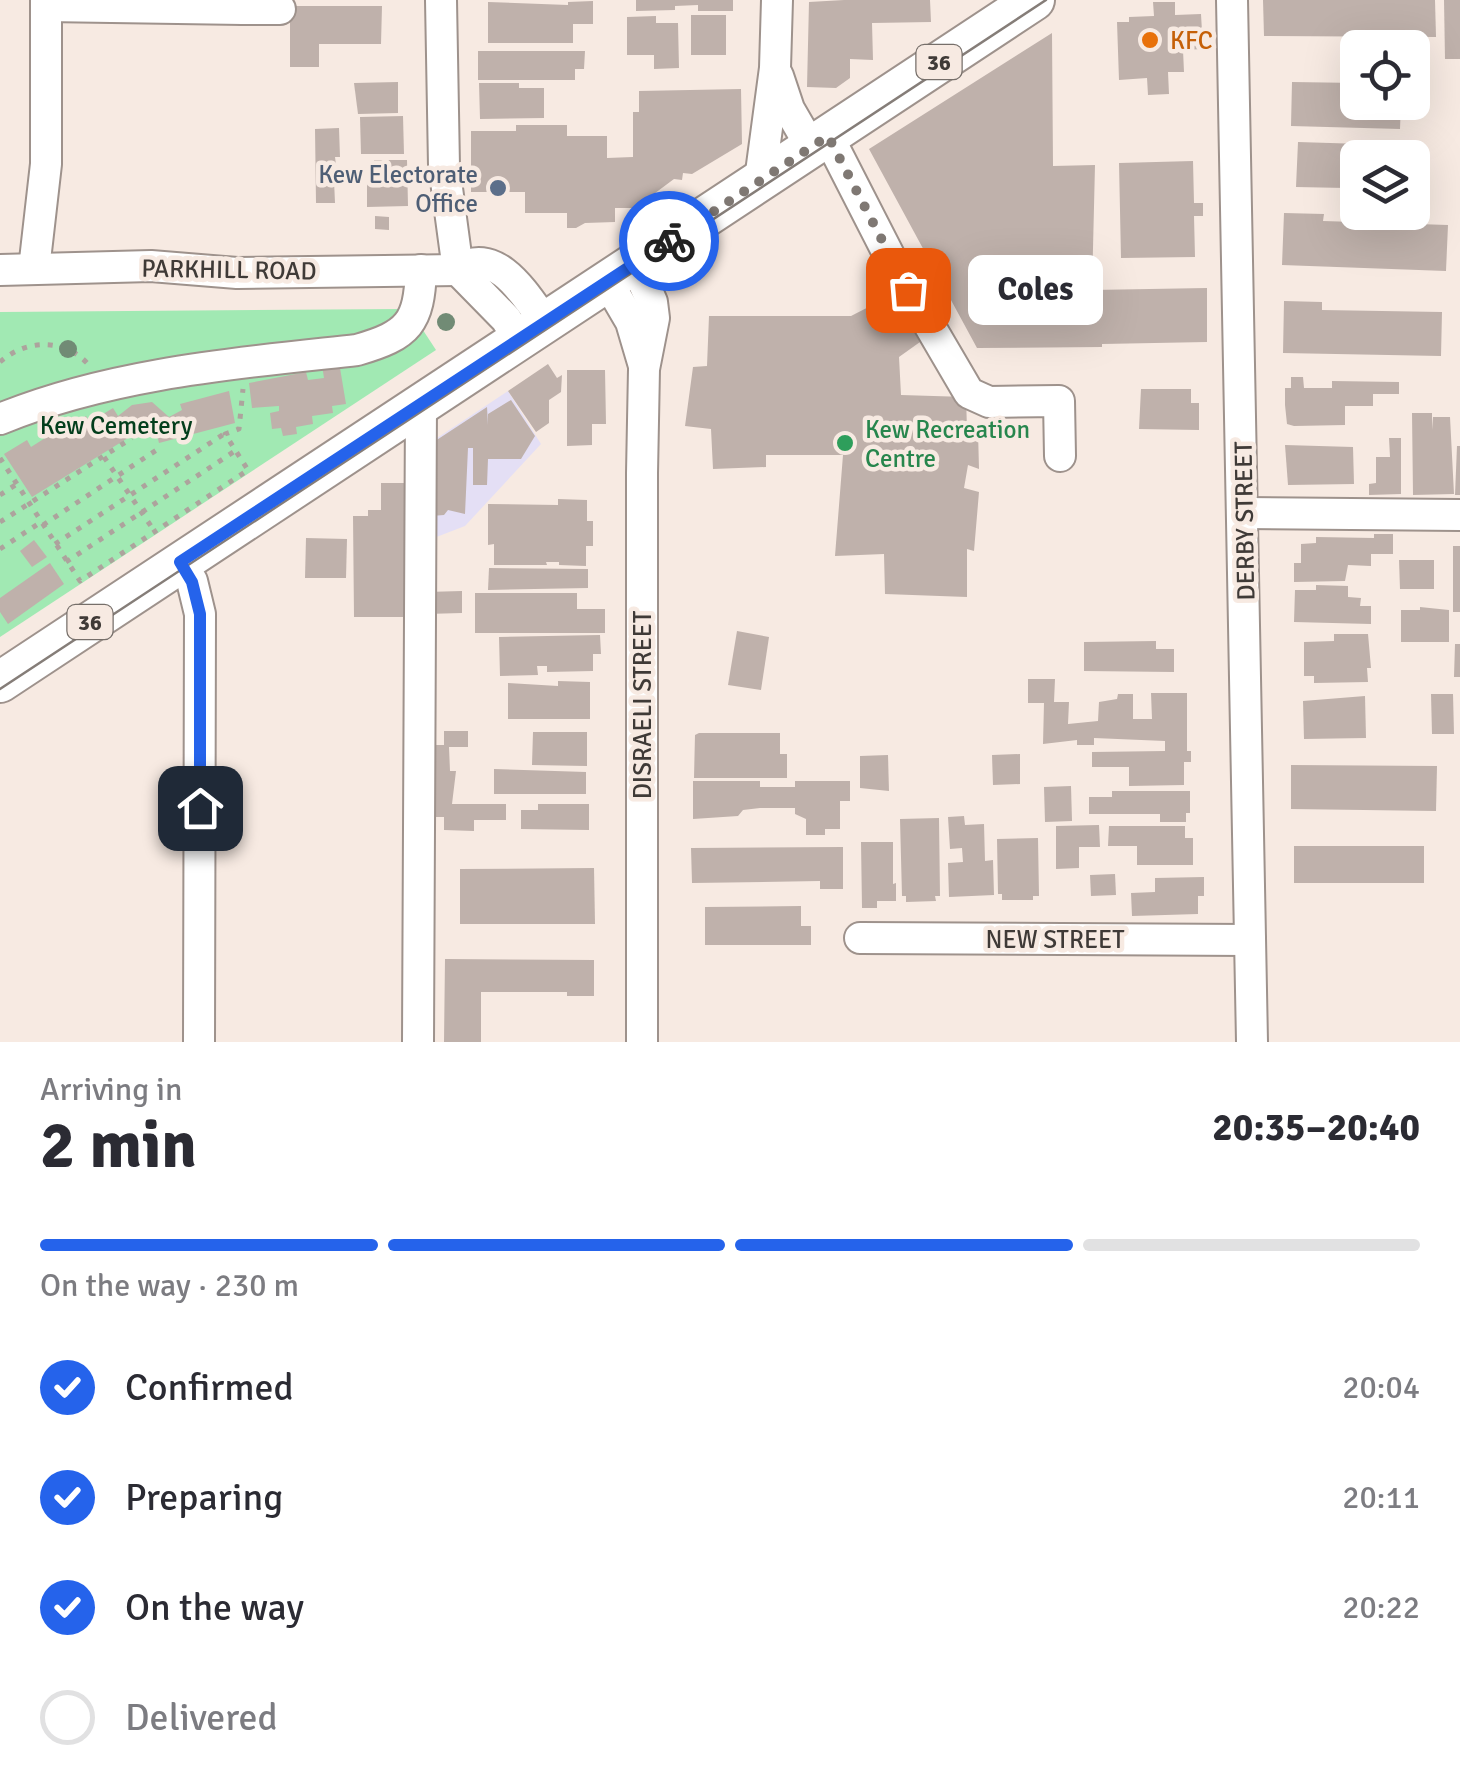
<!DOCTYPE html>
<meta charset="utf-8">
<style>
:root{--surface:#fff;--page:#f2f2f3;--text:#2b2b33;--muted:#7c7c81;--line:#e1e1e2;--accent:#2563eb}
body{margin:0;font-family:Signika,sans-serif;background:var(--page);color:var(--text);height:100vh;display:flex;flex-direction:column;font-size:38px;white-space:nowrap}
*{box-sizing:border-box;margin:0}
p{font-size:32px;color:var(--muted)}
.icon{flex:none;width:55px;height:55px;fill:none;stroke:currentColor;stroke-width:2;stroke-linecap:round;stroke-linejoin:round}
.map{position:relative;height:1042px;overflow:hidden}
.side{display:flex;flex-direction:column;background:var(--surface);flex:1}
.side>*{flex:none}
.tools{position:absolute;left:1340px;top:30px;display:grid;gap:20px}
.tools a{display:grid;place-items:center;width:90px;height:90px;border-radius:15px;background:var(--surface);box-shadow:0 10px 40px #0002;font-size:50px}
.pin{position:absolute;display:grid;place-items:center;width:85px;height:85px;color:#fff;margin:-42px;border-radius:20px;box-shadow:0 5px 15px #0006}
.courier{position:absolute;display:grid;place-items:center;width:100px;height:100px;margin:-50px;border:8px solid #2563eb;border-radius:50%;background:#fff;color:#222;box-shadow:0 2px 12px #0007}
.bubble{position:absolute;height:70px;border-radius:15px;background:var(--surface);box-shadow:0 10px 40px #0002;font-size:32px;font-weight:700;line-height:70px;text-align:center}
.summary em{font-style:normal;font-weight:700}
.summary div{display:flex;flex-direction:column-reverse}
.summary{display:flex;align-items:center;justify-content:space-between;height:170px;padding:0 40px}
h1{font-size:65px;font-weight:700;line-height:75px}
.bar{display:grid;grid-template-columns:repeat(4,1fr);gap:15px 10px;align-content:center;height:120px;padding:0 40px}
.bar i{height:12px;border-radius:8px;background:var(--line)}
.bar .selected{background:var(--accent)}
.bar p{grid-column:span 4}
ol{padding:0 40px;list-style:none}
li{display:flex;align-items:center;gap:30px;height:110px}
li p{margin-inline-start:auto}
li .icon{padding:10px;border-radius:50%;background:var(--accent);color:#fff;stroke-width:4}
li:last-child{color:var(--muted)}
li i{width:55px;height:55px;border:5px solid var(--line);border-radius:50%}
.map>svg:first-child{display:block}
.commercial{fill:#e4dff5}
.green{fill:#a1e9b3}
.building{fill:#bfb1ab}
.lines{fill:none;stroke-linecap:round;stroke-linejoin:round}
.minor-casing{stroke:#9e928c;stroke-width:34}
.major-casing{stroke:#9e928c;stroke-width:44}
.path{stroke:#ada39d;stroke-width:5;stroke-dasharray:5 8;stroke-linecap:butt}
.minor{stroke:#fff;stroke-width:30}
.major{stroke:#fff;stroke-width:40}
.tram{stroke:#857d78;stroke-width:2.5}
.tree{fill:#718b75}
.done{stroke:#7f7873;stroke-width:10;stroke-dasharray:0 18}
.route{stroke:#2563eb;stroke-width:12}
.food-dot{fill:#e8710a;stroke:#f7eae2;stroke-width:4}
.service-dot{fill:#5c6f8a;stroke:#f7eae2;stroke-width:4}
.leisure-dot{fill:#2e9e5b;stroke:#f7eae2;stroke-width:4}
.labels{text-anchor:middle;stroke-width:9;stroke-linejoin:round;paint-order:stroke}
.shield{fill:#f7eae2;stroke:#766f6a;stroke-width:2.5}
.shield-label{font-size:22px;font-weight:bold;fill:#3f3a37}
.food-label{font-size:25px;fill:#c56008;stroke:#f7eae2;text-anchor:start}
.service-label{font-size:25px;fill:#4e5e75;stroke:#f7eae2;text-anchor:end}
.street-label{font-size:25px;fill:#3f3a37;stroke:#f7eae2}
.park-label{font-size:25px;fill:#033e1c;stroke:#f7eae2}
.leisure-label{font-size:25px;fill:#27864d;stroke:#f7eae2;text-anchor:start}
</style>
<div class="map">
<svg width="1460" height="1042" viewBox="0 0 1460 1042">
<rect width="100%" height="100%" fill="#f7eae2"/>
<!-- commercial -->
<polygon class="commercial" points="508,391 541,444 465,526 413,546 413,454"/>
<!-- green -->
<polygon class="green" points="403,309 415,318 436,350 0,637 0,312"/>
<!-- building -->
<g class="building">
<polygon points="636,0 733,0 733,11 698,11 698,5 675,6 675,10 636,11"/>
<polygon points="844,0 930,0 931,22 872,23 873,60 850,59 850,78 836,88 807,87 809,2"/>
<polygon points="1263,0 1435,0 1436,37 1264,36"/>
<polygon points="1444,0 1460,0 1460,59 1445,59"/>
<polygon points="593,1 593,24 573,24 573,43 488,43 488,2 568,5 568,2"/>
<polygon points="1153,2 1175,2 1175,15 1201,14 1203,49 1183,50 1184,72 1168,72 1169,94 1148,95 1147,78 1119,80 1117,22 1129,22 1129,17 1154,16"/>
<polygon points="290,6 382,6 381,44 319,44 319,67 290,67"/>
<rect x="691" y="15" width="35" height="40"/>
<polygon points="656,16 656,23 678,23 679,68 654,69 654,55 627,55 627,17"/>
<polygon points="1052,33 1053,166 1095,165 1092,290 1207,288 1207,342 1102,344 1102,347 977,348 869,149"/>
<polygon points="478,51 585,51 584,69 575,69 575,80 478,80"/>
<polygon points="398,82 398,113 358,114 354,83"/>
<polygon points="1292,82 1358,83 1358,102 1401,102 1400,129 1291,126"/>
<polygon points="479,83 519,83 519,88 544,88 544,118 480,119"/>
<polygon points="741,89 742,144 692,174 683,173 682,180 674,179 635,208 615,208 615,222 585,223 576,228 567,228 567,213 525,213 525,192 471,192 471,131 516,131 516,125 567,125 567,136 607,136 607,158 633,157 633,112 639,112 639,91"/>
<polygon points="403,116 404,154 361,154 360,117"/>
<polygon points="339,128 340,157 335,157 338,180 334,180 335,203 316,203 315,129"/>
<polygon points="1363,141 1387,141 1386,158 1358,158 1358,194 1346,194 1346,188 1296,187 1298,142 1362,144"/>
<polygon points="374,160 407,160 408,206 367,207 367,164 374,164"/>
<polygon points="1193,161 1194,203 1203,203 1203,216 1194,216 1195,257 1121,258 1119,163"/>
<polygon points="1284,213 1324,214 1323,221 1448,225 1446,271 1282,265"/>
<polygon points="375,216 389,217 389,230 375,229"/>
<polygon points="892,295 920,342 899,357 901,395 966,397 967,429 978,431 979,469 968,465 964,488 979,492 974,551 967,549 967,597 885,594 884,554 835,556 843,455 766,455 766,467 713,469 711,429 685,426 693,367 707,366 709,316 851,316"/>
<polygon points="1284,301 1322,302 1322,310 1442,312 1441,356 1283,353"/>
<polygon points="339,362 346,404 332,406 333,413 312,416 313,424 296,427 297,434 283,436 281,428 272,429 270,413 279,411 279,406 252,408 249,383 306,372 308,380 324,378 322,365"/>
<polygon points="548,364 557,378 562,375 561,392 549,400 549,423 536,432 508,391"/>
<polygon points="567,370 605,370 606,424 592,424 592,445 567,446"/>
<polygon points="1291,377 1303,377 1304,388 1332,388 1332,381 1399,382 1399,394 1373,394 1373,406 1345,406 1345,425 1294,426 1287,424 1285,405 1285,388 1291,388"/>
<polygon points="1141,389 1191,389 1191,403 1199,403 1199,430 1139,429"/>
<polygon points="229,391 235,423 159,443 157,435 136,433 32,497 4,454 27,440 31,447 72,421 73,424 86,416 90,422 113,408 118,416 132,405 152,402 169,417 182,410 180,404"/>
<polygon points="511,400 535,436 521,459 488,459 487,485 473,485 473,448 468,448 465,514 448,510 444,515 431,516 426,447 487,407 488,425 488,414"/>
<polygon points="1412,413 1432,413 1432,430 1433,417 1450,417 1454,494 1413,495"/>
<polygon points="1389,438 1401,438 1401,494 1369,495 1369,484 1376,483 1376,457 1390,457"/>
<polygon points="1285,445 1353,447 1354,484 1288,485"/>
<polygon points="1457,446 1460,446 1460,495 1455,495"/>
<polygon points="381,483 412,483 408,545 404,545 405,617 354,617 353,516 368,516 368,510 381,510"/>
<polygon points="558,499 587,500 587,521 593,521 593,546 586,546 586,566 559,565 559,562 546,562 547,565 494,565 494,544 488,545 488,504 558,505"/>
<polygon points="1374,534 1393,534 1393,554 1371,554 1371,566 1348,565 1345,581 1294,582 1294,563 1301,563 1301,544 1316,543 1316,537 1374,538"/>
<polygon points="306,538 347,539 346,578 305,578"/>
<polygon points="34,540 47,557 32,567 20,551"/>
<rect x="1453" y="546" width="7" height="66"/>
<polygon points="1399,560 1434,560 1434,589 1400,589"/>
<polygon points="50,563 64,584 8,624 0,612 0,598"/>
<polygon points="489,568 588,569 588,588 488,590"/>
<polygon points="1316,585 1348,586 1348,597 1361,598 1360,606 1371,606 1371,624 1294,622 1295,590 1316,590"/>
<polygon points="462,591 462,613 426,614 426,592"/>
<polygon points="475,593 577,593 577,609 605,609 605,633 475,633"/>
<polygon points="1420,607 1449,610 1449,642 1401,642 1401,610 1420,610"/>
<polygon points="737,631 769,637 761,690 728,685"/>
<polygon points="1334,634 1368,634 1371,668 1367,668 1368,682 1314,683 1314,676 1304,676 1304,642 1334,641"/>
<polygon points="600,635 601,654 593,654 593,671 547,672 547,666 537,666 538,675 500,676 499,637"/>
<polygon points="1156,641 1156,649 1174,649 1174,672 1084,671 1084,642"/>
<polygon points="1455,644 1460,644 1460,677 1454,677"/>
<polygon points="1028,679 1055,679 1054,702 1069,702 1068,724 1098,721 1099,702 1117,699 1118,694 1133,694 1133,719 1152,719 1151,693 1187,693 1187,751 1191,751 1191,762 1184,762 1184,785 1129,786 1129,767 1092,767 1092,752 1165,751 1165,741 1094,738 1094,745 1077,745 1077,740 1043,744 1044,703 1028,703"/>
<polygon points="558,681 590,682 590,719 508,719 508,683 558,686"/>
<polygon points="1431,694 1453,694 1454,734 1432,734"/>
<polygon points="1365,696 1366,738 1304,739 1303,701"/>
<polygon points="444,731 468,731 468,747 449,747 450,771 456,771 452,804 506,804 506,820 474,820 474,831 444,830 444,817 434,817 435,796 425,788 425,745 444,745"/>
<polygon points="533,732 587,732 587,766 532,765"/>
<polygon points="699,733 780,733 780,754 787,754 787,778 694,778 695,735"/>
<polygon points="1020,754 1020,784 993,785 992,755"/>
<polygon points="888,755 889,791 860,788 860,756"/>
<polygon points="1291,765 1437,766 1436,811 1291,809"/>
<polygon points="494,769 586,772 586,794 494,794"/>
<polygon points="693,781 760,781 760,787 795,787 795,781 850,781 850,801 840,801 840,829 825,829 825,835 806,835 806,819 795,814 795,808 760,808 743,810 738,816 693,819"/>
<polygon points="1071,786 1072,821 1045,822 1044,787"/>
<polygon points="1112,791 1190,791 1190,813 1186,813 1186,822 1160,822 1160,814 1089,814 1089,797 1112,797"/>
<polygon points="538,804 589,804 589,830 521,829 521,810 538,810"/>
<polygon points="964,816 965,825 984,824 985,861 993,860 994,895 949,897 948,863 963,862 962,848 950,849 948,817"/>
<polygon points="939,818 940,896 935,896 936,901 906,902 906,896 902,896 900,819"/>
<polygon points="1099,825 1100,847 1079,847 1079,868 1056,869 1056,826"/>
<polygon points="1109,826 1185,826 1185,838 1193,838 1193,865 1137,865 1137,846 1108,846"/>
<polygon points="1038,838 1039,896 1033,896 1033,900 1002,900 1002,894 998,894 997,839"/>
<polygon points="861,842 893,842 893,884 896,883 896,901 877,901 877,908 862,908"/>
<rect x="1294" y="846" width="130" height="37"/>
<polygon points="843,847 843,889 820,889 820,881 692,883 691,848"/>
<polygon points="594,868 595,924 460,924 460,869"/>
<polygon points="1115,874 1116,895 1091,896 1090,875"/>
<polygon points="1204,877 1204,896 1198,896 1198,914 1132,916 1131,893 1155,892 1155,878"/>
<polygon points="801,906 801,926 811,926 811,945 705,945 705,907"/>
<polygon points="445,959 594,960 594,996 567,996 567,992 481,992 481,1042 444,1042"/>
</g>
<g class="lines">
<defs>
<g id="minor">
<polyline points="441,0 444,166 458,270"/>
<polyline points="1232,0 1252,1042"/>
<polyline points="46,6 243,9 243,0"/>
<polyline points="243,9 280,9"/>
<polyline points="778,76 789,109 811,147"/>
<polyline points="828,136 894,265 969,393 989,402 1059,401 1060,456"/>
<polyline points="760,180 775,68 777,0"/>
<polyline points="635,263 652,302 654,318 644,369 642,473 642,1042"/>
<polyline points="34,269 46,164 46,0"/>
<path d="M0,270L151,266L237,273L458,270C496,244 526,296 545,322"/>
<polyline points="458,270 506,319 519,339"/>
<polyline points="607,281 631,322 644,366"/>
<path d="M0,419C112,373 238,363 357,350C409,335 419,323 421,270"/>
<polyline points="1244,513 1460,515"/>
<polyline points="180,562 192,581 200,614 199,1042"/>
<polyline points="860,938 1250,940"/>
<polyline points="418,1042 421,404"/>
</g>
<polyline id="major" points="0,682 1034,0"/>
</defs>
<!-- minor casing -->
<use href="#minor" class="minor-casing"/>
<!-- major casing -->
<use href="#major" class="major-casing"/>
<!-- path -->
<g class="path">
<path d="M0,362C26,339 64,338 88,364"/>
<polyline points="104,457 155,532"/>
<polyline points="0,458 80,581 248,470 225,434 239,429 243,389"/>
<polyline points="0,495 17,484"/>
<polyline points="0,522 132,438"/>
<polyline points="43,525 158,449"/>
<polyline points="55,544 224,434"/>
<polyline points="0,549 41,522"/>
<polyline points="66,562 235,451"/>
</g>
<!-- minor -->
<use href="#minor" class="minor"/>
<!-- major -->
<use href="#major" class="major"/>
<!-- tram -->
<polyline class="tram" points="0,689 1046,0"/>
</g>
<!-- trees -->
<g class="tree">
<circle cx="446" cy="322" r="9"/>
<circle cx="68" cy="349" r="9"/>
</g>
<g class="lines">
<!-- done -->
<polyline class="done" points="669,241 828,136 908,290"/>
<!-- route -->
<polyline class="route" points="200,808 200,614 192,582 180,562 669,241"/>
</g>
<!-- markers -->
<circle class="food-dot" cx="1150" cy="40" r="10"/>
<circle class="service-dot" cx="498" cy="188" r="10"/>
<circle class="leisure-dot" cx="845" cy="443" r="10"/>
<g class="labels">
<!-- shield labels -->
<g class="shield">
<rect x="916.5" y="45" width="45" height="34" rx="8"/>
<rect x="67.5" y="605" width="45" height="34" rx="8"/>
</g>
<g class="shield-label">
<text x="939" y="70">36</text>
<text x="90" y="630">36</text>
</g>
<!-- food labels -->
<g class="food-label">
<text x="1170" y="49">KFC</text>
</g>
<!-- service labels -->
<g class="service-label">
<text x="478" y="183">Kew Electorate<tspan x="478" dy="29">Office</tspan></text>
</g>
<!-- street labels -->
<g class="street-label">
<text transform="translate(229 269) rotate(1)" y="9">PARKHILL ROAD</text>
<text transform="translate(1244 521) rotate(-91)" y="9">DERBY STREET</text>
<text transform="translate(642 705) rotate(-90)" y="9">DISRAELI STREET</text>
<text x="1055" y="948">NEW STREET</text>
</g>
<!-- park labels -->
<g class="park-label">
<text x="116" y="434">Kew Cemetery</text>
</g>
<!-- leisure labels -->
<g class="leisure-label">
<text x="865" y="438">Kew Recreation<tspan x="865" dy="29">Centre</tspan></text>
</g>
</g>
</svg>
<div class="tools">
<a><svg class="icon" aria-label="locate" viewBox="0 0 24 24"><circle cx="12" cy="12" r="6"/><path d="M12 2v4M12 18v4M2 12h4M18 12h4"/></svg></a>
<a><svg class="icon" aria-label="layers" viewBox="0 0 24 24"><path d="M12 4l9 5-9 5-9-5zM3 14l9 5 9-5"/></svg></a>
</div>
<div class="pin" style="left:908px;top:290px;background:#ea580c"><svg class="icon" aria-label="bag" viewBox="0 0 24 24"><path d="M5 8h14l-1 12H6zM9 8a3 3 0 0 1 6 0"/></svg></div>
<div class="pin" style="left:200px;top:808px;background:#1f2937"><svg class="icon" aria-label="home" viewBox="0 0 24 24"><path d="M3 11l9-7 9 7M6 9v11h12V9"/></svg></div>
<div class="courier" style="left:669px;top:241px"><svg class="icon" aria-label="bike" viewBox="0 0 24 24"><circle cx="6" cy="16" r="4"/><circle cx="18" cy="16" r="4"/><path d="M6 16l4-8h5l3 8M10 8l3 8H6M13 5h3"/></svg></div>
<div class="bubble" style="left:968px;top:255px;width:135px">Coles</div>
</div>
<section class="side">
<div class="summary"><div><h1>2 min</h1><p>Arriving in</p></div><em>20:35–20:40</em></div>
<div class="bar"><i class="selected"></i><i class="selected"></i><i class="selected"></i><i></i><p>On the way · 230 m</p></div>
<ol>
<li><svg class="icon" aria-label="check" viewBox="0 0 24 24"><path d="M5 12l5 5 9-10"/></svg>Confirmed<p>20:04</p></li>
<li><svg class="icon" aria-label="check" viewBox="0 0 24 24"><path d="M5 12l5 5 9-10"/></svg>Preparing<p>20:11</p></li>
<li><svg class="icon" aria-label="check" viewBox="0 0 24 24"><path d="M5 12l5 5 9-10"/></svg>On the way<p>20:22</p></li>
<li><i></i>Delivered</li>
</ol>
</section>
